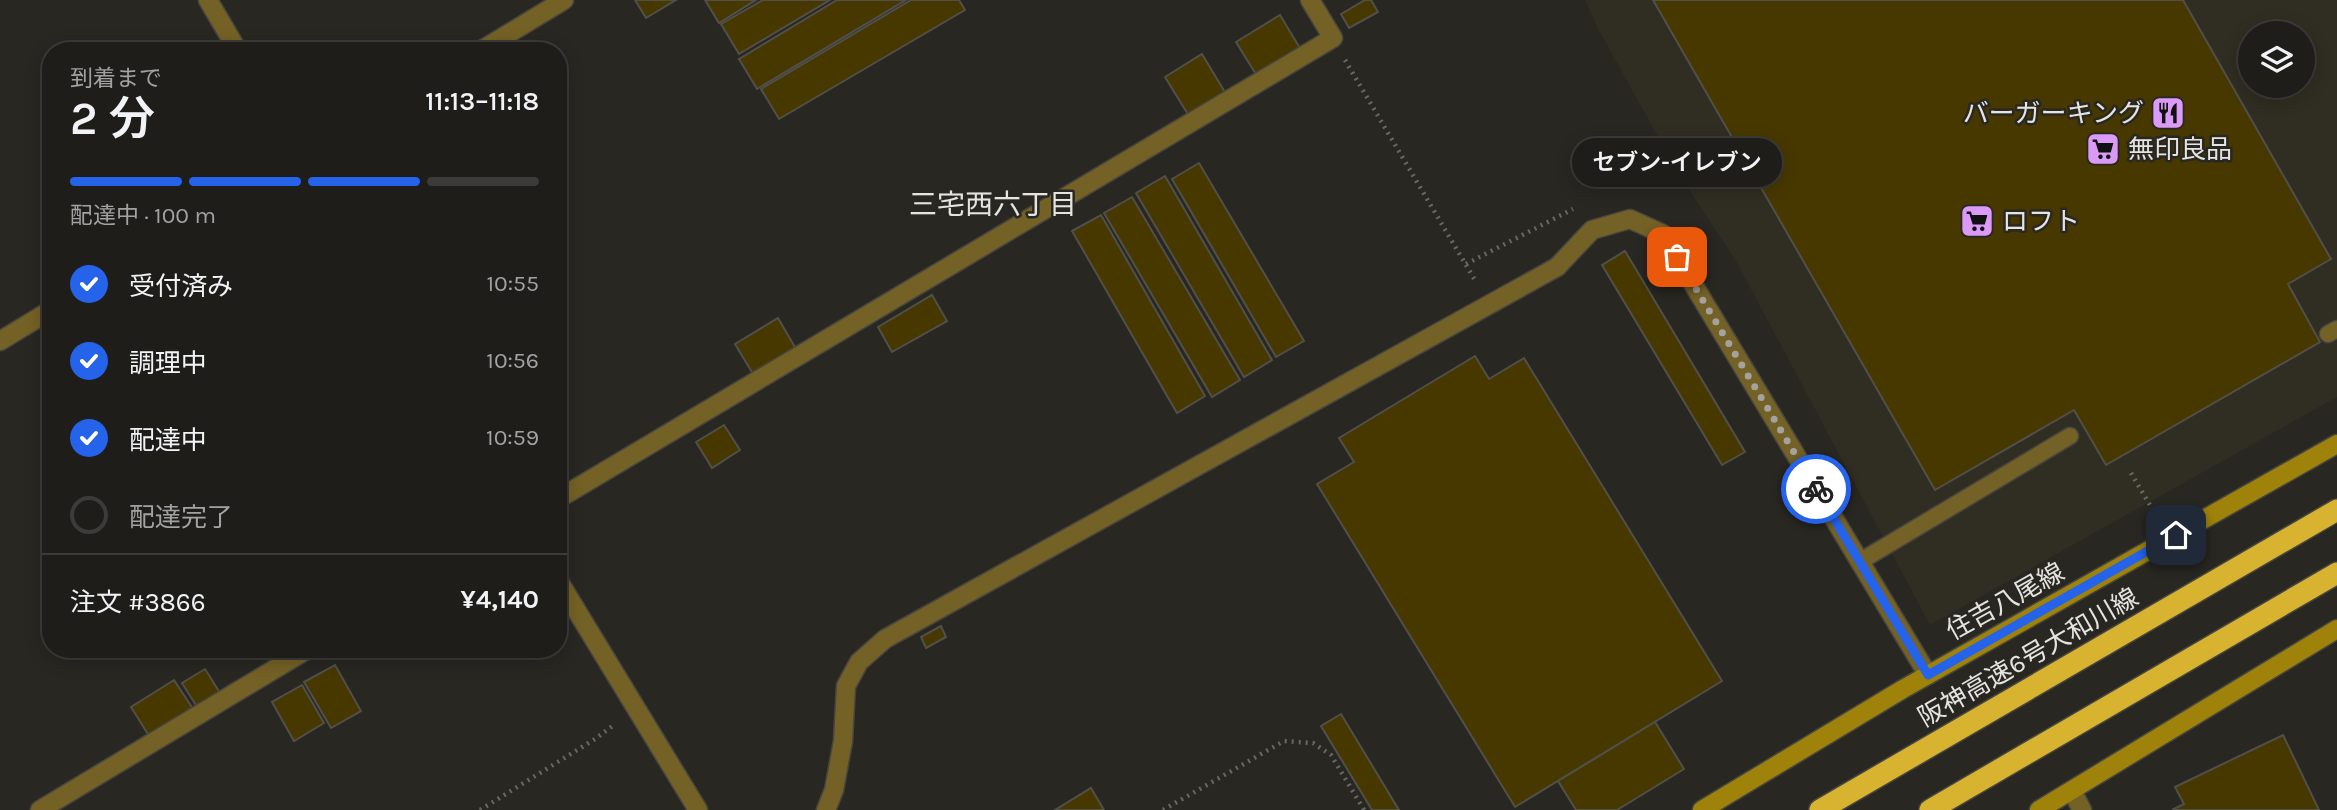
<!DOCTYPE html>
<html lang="ja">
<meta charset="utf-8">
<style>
:root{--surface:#1e1d1a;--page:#2b2a27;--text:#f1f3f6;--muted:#a1a2a2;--line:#3c3b39;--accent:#2563eb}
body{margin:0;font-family:Karla,"Noto Sans JP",sans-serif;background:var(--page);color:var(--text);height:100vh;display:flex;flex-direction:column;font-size:26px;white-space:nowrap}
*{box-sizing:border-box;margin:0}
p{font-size:23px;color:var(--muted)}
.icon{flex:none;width:38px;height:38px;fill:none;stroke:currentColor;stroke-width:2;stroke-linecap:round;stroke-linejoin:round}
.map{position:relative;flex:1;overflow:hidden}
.sheet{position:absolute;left:42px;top:42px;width:525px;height:616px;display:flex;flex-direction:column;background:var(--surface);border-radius:28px;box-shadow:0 4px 18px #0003,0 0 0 2px var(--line)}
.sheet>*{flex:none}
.fabs{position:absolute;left:2238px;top:21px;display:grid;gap:14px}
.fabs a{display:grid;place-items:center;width:77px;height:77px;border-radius:50%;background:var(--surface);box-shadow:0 4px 18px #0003,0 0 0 2px var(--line);font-size:35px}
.pin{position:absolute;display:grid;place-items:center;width:60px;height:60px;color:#fff;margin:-30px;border-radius:14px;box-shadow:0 4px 10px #0006}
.courier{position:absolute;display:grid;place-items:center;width:70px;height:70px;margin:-35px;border:5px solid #2563eb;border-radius:50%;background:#fff;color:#222;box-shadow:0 2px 9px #0007}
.bubble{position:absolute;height:49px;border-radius:24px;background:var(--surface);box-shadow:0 4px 18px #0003,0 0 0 2px var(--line);font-size:23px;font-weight:600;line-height:49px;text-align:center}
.overview em{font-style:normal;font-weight:600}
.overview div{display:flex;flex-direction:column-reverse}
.overview{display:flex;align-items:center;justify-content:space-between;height:119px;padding:0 28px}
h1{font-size:46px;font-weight:600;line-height:52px}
.bar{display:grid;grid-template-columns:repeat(4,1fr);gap:10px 7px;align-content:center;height:84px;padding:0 28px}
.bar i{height:9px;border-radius:5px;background:var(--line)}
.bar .on{background:var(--accent)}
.bar p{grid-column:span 4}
.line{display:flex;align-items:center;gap:18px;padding:0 28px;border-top:2px solid var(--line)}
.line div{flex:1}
ol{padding:0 28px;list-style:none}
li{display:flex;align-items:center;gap:21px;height:77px}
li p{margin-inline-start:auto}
li .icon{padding:7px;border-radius:50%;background:var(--accent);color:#fff;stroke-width:4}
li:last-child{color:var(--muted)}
li i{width:38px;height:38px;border:4px solid var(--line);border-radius:50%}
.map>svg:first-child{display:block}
.built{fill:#302d22;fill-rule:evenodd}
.building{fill:#473800;stroke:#514f4a;stroke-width:2}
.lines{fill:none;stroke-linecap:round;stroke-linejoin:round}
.service-casing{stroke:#464540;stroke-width:19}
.minor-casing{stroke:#464540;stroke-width:21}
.tertiary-casing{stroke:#464540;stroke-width:21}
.secondary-casing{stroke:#464540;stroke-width:21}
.motorway-casing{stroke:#464540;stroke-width:24}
.path{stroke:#686762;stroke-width:4.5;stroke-dasharray:2 5;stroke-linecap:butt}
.service{stroke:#746125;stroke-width:16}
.minor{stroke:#746125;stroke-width:18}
.tertiary{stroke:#746125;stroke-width:18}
.secondary{stroke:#9f8209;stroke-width:18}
.motorway{stroke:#d8b32f;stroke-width:21}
.done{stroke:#a3a29e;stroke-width:7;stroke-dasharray:0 12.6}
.route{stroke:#2563eb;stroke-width:9}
.labels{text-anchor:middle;stroke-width:5;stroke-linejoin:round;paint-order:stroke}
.poi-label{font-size:26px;fill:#e5e4e0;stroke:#282722;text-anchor:start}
.street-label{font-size:26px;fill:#e5e4e0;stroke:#282722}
.neighbourhood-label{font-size:28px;fill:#e5e4e0;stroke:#282722}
</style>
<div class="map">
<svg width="2337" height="810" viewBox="0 0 2337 810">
<rect width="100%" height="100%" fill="#282722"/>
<!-- built -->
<path class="built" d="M1585,0H2337V397L1930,625L1736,261L1678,173L1598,29ZM2250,33H2303V86H2250Z"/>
<!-- building -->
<g class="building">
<polygon points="635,0 676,0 646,18"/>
<polygon points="705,0 756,0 719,23"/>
<polygon points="763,0 830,0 739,54 721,24"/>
<polygon points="837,0 906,0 757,89 739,59"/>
<polygon points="911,0 959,0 965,10 779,119 761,89"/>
<polygon points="1365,0 1371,0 1378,12 1349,28 1341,14"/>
<polygon points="1653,0 2183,0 2331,259 2288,284 2320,342 2106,465 2074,410 1935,490"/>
<polygon points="1280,15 1301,50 1257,76 1236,42"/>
<polygon points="1202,54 1226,94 1189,116 1165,77"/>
<polygon points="1199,163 1304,341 1276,357 1172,179"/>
<polygon points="1165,176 1272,360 1244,377 1136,193"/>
<polygon points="1132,197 1240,380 1212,397 1104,213"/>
<polygon points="1101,215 1205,396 1177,413 1072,231"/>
<polygon points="1625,251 1745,452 1722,465 1602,265"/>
<polygon points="932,295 947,321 892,352 878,327"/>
<polygon points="778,318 796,349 753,374 735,344"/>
<polygon points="1475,356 1489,379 1524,358 1722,681 1515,807 1317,484 1354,462 1339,438"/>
<polygon points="724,425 740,450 712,468 696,442"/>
<polygon points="941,626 946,637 926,648 921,637"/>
<polygon points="335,665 361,711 331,728 304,682"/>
<polygon points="205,669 222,696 199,710 182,683"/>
<polygon points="174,680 195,712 151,739 131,707"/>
<polygon points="302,685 324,723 294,741 272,702"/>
<polygon points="1341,714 1399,810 1372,810 1321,726"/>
<polygon points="1655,722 1684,769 1617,810 1576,810 1558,781"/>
<polygon points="2283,735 2319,810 2172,810 2184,804 2175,787"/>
<polygon points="1091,788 1104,810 1055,810"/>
</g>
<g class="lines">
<defs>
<g id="service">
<polyline points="2328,334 2337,329"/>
<polyline points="1859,562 2070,436"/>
</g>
<g id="minor">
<polyline points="208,0 238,51"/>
<polyline points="480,51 564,0"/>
<polyline points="0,341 51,310"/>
<polyline points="558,499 1333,38 1310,0"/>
<polyline points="558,580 698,810"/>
<polyline points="2072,791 2082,810"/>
<polyline points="40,810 308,649"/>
<polyline points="826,810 834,790 843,741 846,686 859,662 885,639 1557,267"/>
</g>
<polyline id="tertiary" points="1557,267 1592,230 1630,219 1663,234 1928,675"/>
<g id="secondary">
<polyline points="1702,810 1903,689 2337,444"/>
<polyline points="2039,810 2337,629"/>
</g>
<g id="motorway">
<polyline points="1820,810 2337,510"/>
<polyline points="1930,810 2337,573"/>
</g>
</defs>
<!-- service casing -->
<use href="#service" class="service-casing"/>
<!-- minor casing -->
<use href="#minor" class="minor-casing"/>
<!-- tertiary casing -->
<use href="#tertiary" class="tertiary-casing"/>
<!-- secondary casing -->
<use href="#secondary" class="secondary-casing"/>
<!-- motorway casing -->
<use href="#motorway" class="motorway-casing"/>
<!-- path -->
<g class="path">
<polyline points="1345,60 1476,282"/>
<polyline points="1466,264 1573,209"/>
<polyline points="2131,473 2154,512"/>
<polyline points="480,810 595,739 615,724"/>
<polyline points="1163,810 1284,741 1313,743 1331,755 1364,810"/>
</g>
<!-- service -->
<use href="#service" class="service"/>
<!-- minor -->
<use href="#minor" class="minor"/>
<!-- tertiary -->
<use href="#tertiary" class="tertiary"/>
<!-- secondary -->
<use href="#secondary" class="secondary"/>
<!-- motorway -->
<use href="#motorway" class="motorway"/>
</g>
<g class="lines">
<!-- done -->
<polyline class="done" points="1677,257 1816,489"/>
<!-- route -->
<polyline class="route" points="1816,489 1928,675 2176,535"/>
</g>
<!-- icons -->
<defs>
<symbol id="restaurant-square" viewBox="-11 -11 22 22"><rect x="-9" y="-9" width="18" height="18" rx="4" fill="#db9af6" stroke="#282722"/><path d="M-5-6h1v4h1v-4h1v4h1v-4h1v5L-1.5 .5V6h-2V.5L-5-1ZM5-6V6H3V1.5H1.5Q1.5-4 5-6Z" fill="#111"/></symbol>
<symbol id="supermarket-square" viewBox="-11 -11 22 22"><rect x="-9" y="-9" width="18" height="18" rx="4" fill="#db9af6" stroke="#282722"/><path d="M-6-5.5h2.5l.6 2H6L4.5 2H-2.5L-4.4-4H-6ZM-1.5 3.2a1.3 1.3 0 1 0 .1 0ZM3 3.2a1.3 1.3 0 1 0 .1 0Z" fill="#111"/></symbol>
</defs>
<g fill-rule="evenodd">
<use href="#restaurant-square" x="2149" y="94" width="38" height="38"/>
<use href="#supermarket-square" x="2084" y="130" width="38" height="38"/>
<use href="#supermarket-square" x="1958" y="202" width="38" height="38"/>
</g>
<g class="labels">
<!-- poi labels -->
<g class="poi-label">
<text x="2144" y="122" text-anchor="end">バーガーキング</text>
<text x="2128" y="158">無印良品</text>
<text x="2002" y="230">ロフト</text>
</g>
<!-- street labels -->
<g class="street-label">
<text transform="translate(2005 601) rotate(-29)" y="9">住吉八尾線</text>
<text transform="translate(2028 657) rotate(-30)" y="9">阪神高速6号大和川線</text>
</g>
<!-- neighbourhood labels -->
<g class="neighbourhood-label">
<text x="993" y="214">三宅西六丁目</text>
</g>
</g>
</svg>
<div class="fabs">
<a><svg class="icon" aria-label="layers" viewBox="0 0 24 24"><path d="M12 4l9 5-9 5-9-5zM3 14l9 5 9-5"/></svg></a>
</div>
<div class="pin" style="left:1677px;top:257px;background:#ea580c"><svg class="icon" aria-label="bag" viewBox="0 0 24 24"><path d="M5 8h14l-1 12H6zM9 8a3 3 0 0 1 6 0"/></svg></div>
<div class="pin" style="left:2176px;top:535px;background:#1f2937"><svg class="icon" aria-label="home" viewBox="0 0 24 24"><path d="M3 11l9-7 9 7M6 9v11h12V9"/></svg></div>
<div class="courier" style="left:1816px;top:489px"><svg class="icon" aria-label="bike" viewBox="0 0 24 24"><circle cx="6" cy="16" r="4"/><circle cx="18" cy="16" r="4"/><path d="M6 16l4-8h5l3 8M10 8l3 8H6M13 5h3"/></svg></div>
<div class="bubble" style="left:1572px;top:138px;width:210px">セブン-イレブン</div>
<section class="sheet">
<div class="overview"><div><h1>2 分</h1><p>到着まで</p></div><em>11:13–11:18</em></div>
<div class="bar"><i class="on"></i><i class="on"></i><i class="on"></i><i></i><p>配達中 · 100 m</p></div>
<ol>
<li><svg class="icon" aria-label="check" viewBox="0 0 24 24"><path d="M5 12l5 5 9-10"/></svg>受付済み<p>10:55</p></li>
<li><svg class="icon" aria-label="check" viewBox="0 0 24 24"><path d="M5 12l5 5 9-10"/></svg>調理中<p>10:56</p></li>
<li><svg class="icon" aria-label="check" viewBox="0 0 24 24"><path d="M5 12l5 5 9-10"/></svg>配達中<p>10:59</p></li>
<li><i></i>配達完了</li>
</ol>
<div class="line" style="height:91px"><div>注文 #3866</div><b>¥4,140</b></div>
</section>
</div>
